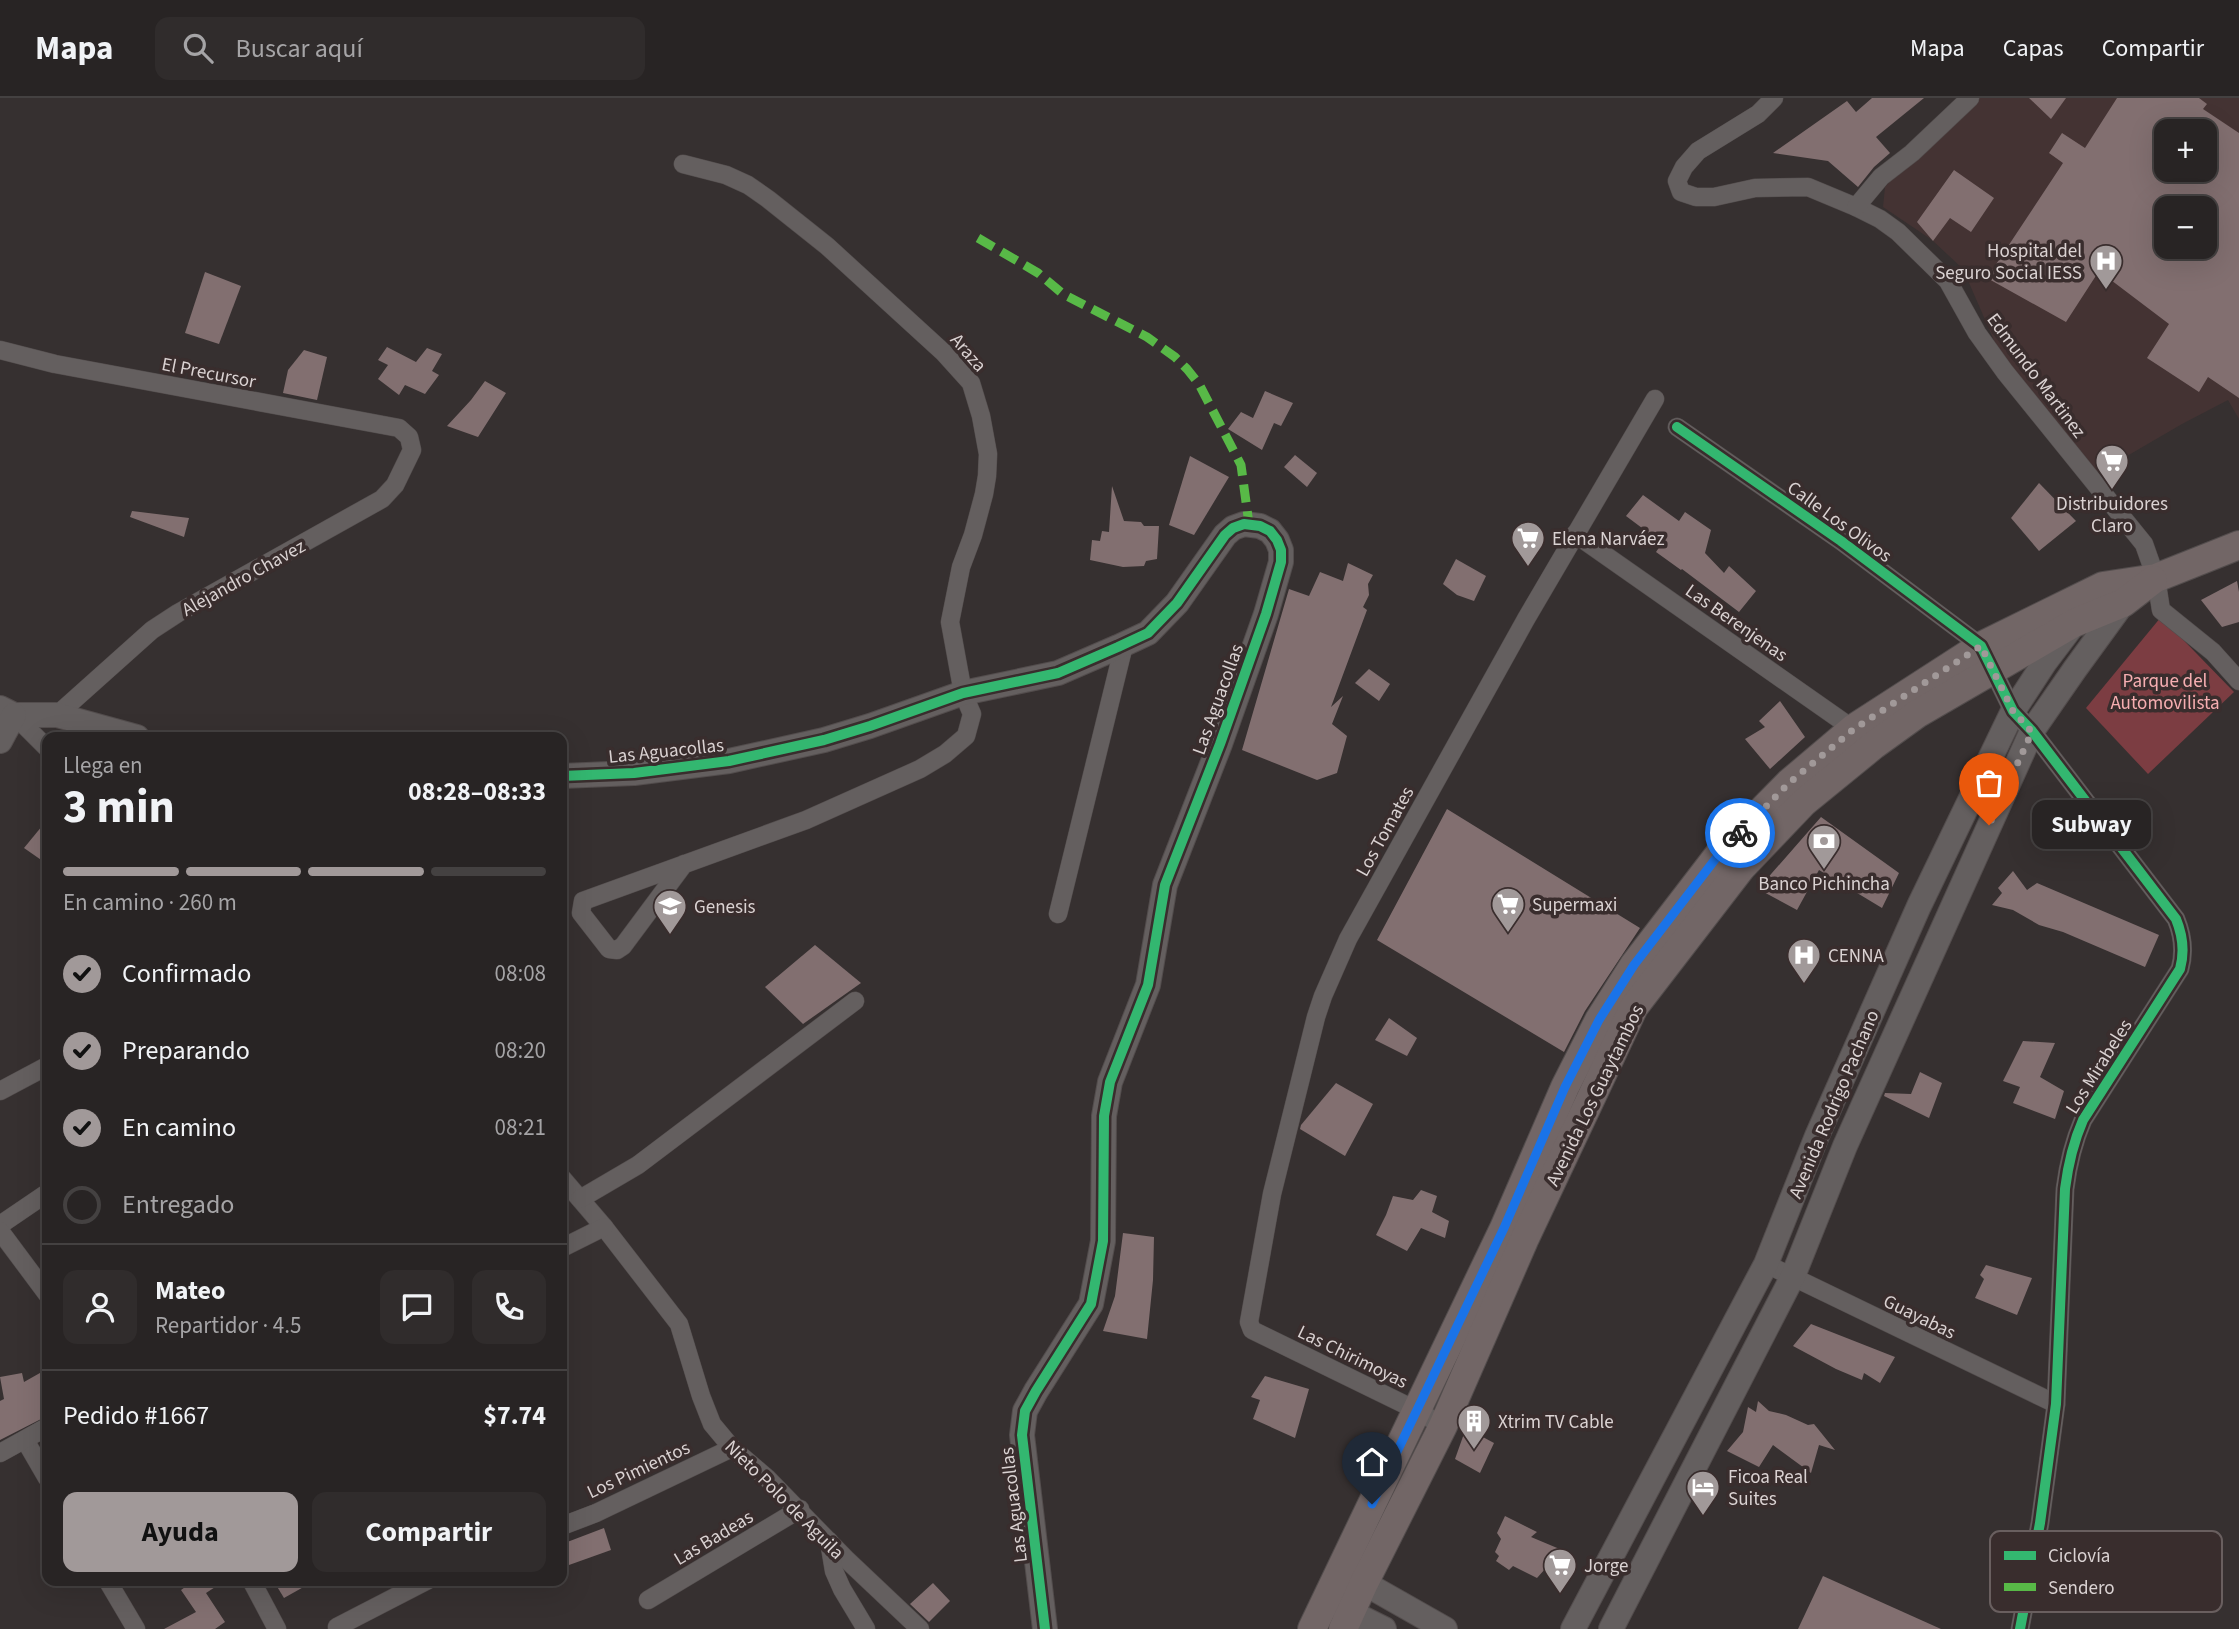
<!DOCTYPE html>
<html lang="es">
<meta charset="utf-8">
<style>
:root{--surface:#282424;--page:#302c2c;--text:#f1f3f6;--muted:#a5a4a6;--line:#444141;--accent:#a19999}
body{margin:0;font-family:"Source Sans 3",sans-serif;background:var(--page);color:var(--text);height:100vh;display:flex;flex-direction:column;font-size:26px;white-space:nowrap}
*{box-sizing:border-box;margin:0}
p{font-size:23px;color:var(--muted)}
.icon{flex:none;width:38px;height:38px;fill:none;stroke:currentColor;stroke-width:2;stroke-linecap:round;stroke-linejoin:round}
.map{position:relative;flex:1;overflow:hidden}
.panel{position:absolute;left:42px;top:634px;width:525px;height:854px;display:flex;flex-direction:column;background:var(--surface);border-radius:14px;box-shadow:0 7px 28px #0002,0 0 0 2px var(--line)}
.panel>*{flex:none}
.buttons{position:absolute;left:2154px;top:21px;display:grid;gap:14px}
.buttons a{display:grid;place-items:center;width:63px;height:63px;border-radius:14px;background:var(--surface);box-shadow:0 7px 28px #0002,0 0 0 2px var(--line);font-size:35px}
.pin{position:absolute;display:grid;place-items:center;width:60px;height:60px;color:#fff;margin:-72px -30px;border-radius:50% 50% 50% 0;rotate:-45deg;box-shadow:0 0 7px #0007}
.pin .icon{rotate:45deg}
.courier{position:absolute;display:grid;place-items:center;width:70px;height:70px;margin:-35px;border:5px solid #1a73e8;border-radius:50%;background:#fff;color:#222;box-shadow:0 2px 9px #0007}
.bubble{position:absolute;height:49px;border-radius:14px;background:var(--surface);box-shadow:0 7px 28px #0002,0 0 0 2px var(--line);font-size:23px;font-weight:700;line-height:49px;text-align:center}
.head em{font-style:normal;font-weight:700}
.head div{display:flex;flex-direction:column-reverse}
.head{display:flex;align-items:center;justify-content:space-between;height:119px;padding:0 21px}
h1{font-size:46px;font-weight:700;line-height:52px}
.bar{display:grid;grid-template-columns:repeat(4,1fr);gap:10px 7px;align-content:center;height:84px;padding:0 21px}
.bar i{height:9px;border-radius:5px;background:var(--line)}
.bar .active{background:var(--accent)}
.bar p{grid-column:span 4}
.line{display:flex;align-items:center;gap:18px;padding:0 21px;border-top:2px solid var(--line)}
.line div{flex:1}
.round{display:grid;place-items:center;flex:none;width:74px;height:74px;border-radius:14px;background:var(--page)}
ol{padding:0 21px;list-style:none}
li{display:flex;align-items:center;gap:21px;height:77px}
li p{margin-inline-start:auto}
li .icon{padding:7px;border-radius:50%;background:var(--accent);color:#111;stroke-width:4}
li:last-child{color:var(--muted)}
li i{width:38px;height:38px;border:4px solid var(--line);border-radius:50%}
.button{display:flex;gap:14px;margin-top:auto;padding:14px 21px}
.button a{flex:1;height:80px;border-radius:14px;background:var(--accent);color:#111;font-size:28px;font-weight:700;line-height:80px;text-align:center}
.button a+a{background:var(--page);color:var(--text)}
header{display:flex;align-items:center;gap:42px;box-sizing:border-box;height:98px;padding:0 35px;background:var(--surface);border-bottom:2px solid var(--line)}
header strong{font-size:33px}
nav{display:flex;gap:38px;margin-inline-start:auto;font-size:24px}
.search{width:490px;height:63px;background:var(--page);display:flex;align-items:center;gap:18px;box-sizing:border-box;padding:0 24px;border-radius:14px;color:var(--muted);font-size:26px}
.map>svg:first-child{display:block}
.built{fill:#433;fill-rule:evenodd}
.green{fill:#7c3d42}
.building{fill:#826f70;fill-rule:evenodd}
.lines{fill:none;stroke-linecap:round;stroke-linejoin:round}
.street-casing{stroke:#534d4d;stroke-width:19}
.secondary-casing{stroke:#534d4d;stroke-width:26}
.primary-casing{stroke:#534d4d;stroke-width:30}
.street{stroke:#645f5f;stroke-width:18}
.secondary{stroke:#645f5f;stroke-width:24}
.primary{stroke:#726666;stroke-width:28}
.quiet{stroke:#58b947;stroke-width:9;stroke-dasharray:18 9;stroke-linecap:butt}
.cycleway-casing{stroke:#392d2d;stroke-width:15}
.cycleway{stroke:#33b770;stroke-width:10}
.done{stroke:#a19999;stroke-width:7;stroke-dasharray:0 12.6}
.route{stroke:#1a73e8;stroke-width:9}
.labels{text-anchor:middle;stroke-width:7;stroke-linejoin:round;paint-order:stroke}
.poi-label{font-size:19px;fill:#dad2d2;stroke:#392d2d;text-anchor:start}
.street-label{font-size:19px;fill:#dad2d2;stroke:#392d2d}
.park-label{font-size:19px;fill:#f6aeb1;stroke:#392d2d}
.key{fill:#392d2d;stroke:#695f5f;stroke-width:2}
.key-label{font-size:19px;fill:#dad2d2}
</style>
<header>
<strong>Mapa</strong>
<div class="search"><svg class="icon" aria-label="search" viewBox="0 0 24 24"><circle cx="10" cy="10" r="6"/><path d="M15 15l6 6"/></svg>Buscar aquí</div>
<nav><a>Mapa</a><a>Capas</a><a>Compartir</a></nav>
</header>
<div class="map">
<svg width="2239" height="1531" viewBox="0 0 2239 1531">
<rect width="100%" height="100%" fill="#363030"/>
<!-- built -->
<path class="built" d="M1976,0H2239V321L2228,302L2182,326L2091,379L2006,270L1963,171L1932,142L1883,109L1885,89L1913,57ZM2166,33H2205V72H2166ZM2166,110H2205V149H2166Z"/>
<!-- green -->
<polygon class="green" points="2161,519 2234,594 2148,676 2086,610"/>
<!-- building -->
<g class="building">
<polygon points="1872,0 1924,0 1876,39 1890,55 1874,69 1858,89 1828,63 1773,55 1847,3 1856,14"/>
<polygon points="2029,0 2066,0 2051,21"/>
<path d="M2117,0H2199L2207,6L2203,11L2239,35V300L2208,279L2199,294L2147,260L2169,226L2099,173L2066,224L1987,180L2063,65L2049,55L2062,35L2085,50ZM2166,33H2205V72H2166ZM2166,110H2205V149H2166Z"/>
<polygon points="1954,72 1994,100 1971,134 1950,120 1933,143 1917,124"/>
<polygon points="205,174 241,188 219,246 185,235"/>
<polygon points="387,249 416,264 427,250 442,256 432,273 439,277 425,296 405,287 399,297 378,281 388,267 378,262"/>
<polygon points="304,252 327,259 317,302 283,295 288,272"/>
<polygon points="485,283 506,295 478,339 447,328 471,302"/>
<polygon points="1265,293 1293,305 1281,328 1274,325 1262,352 1228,331 1241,314 1253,320"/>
<polygon points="1295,357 1317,375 1307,389 1284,369"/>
<polygon points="1190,358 1229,379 1194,437 1169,427"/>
<polygon points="2039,385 2076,423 2039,453 2011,420"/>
<polygon points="1112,388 1124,423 1141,424 1144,428 1159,428 1157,461 1146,463 1144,468 1123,469 1090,462 1092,442 1100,443 1102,433 1109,434"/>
<polygon points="1643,397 1679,423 1685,414 1711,432 1705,455 1724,475 1729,468 1756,493 1739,514 1682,471 1681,472 1656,454 1662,445 1626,418"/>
<polygon points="132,413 189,420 184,439 130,419"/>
<polygon points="1456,461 1486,478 1474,503 1457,497 1443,486"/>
<polygon points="1348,465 1373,477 1368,486 1369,497 1363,509 1367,512 1331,609 1343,598 1332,626 1347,638 1337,675 1317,682 1242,652 1289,491 1309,498 1320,474 1343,483"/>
<polygon points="2237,483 2239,494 2239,524 2222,529 2201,502"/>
<polygon points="1369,571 1390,586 1379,603 1355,585"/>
<polygon points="1780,603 1805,639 1770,671 1745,641 1765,629 1759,623"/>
<polygon points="1447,711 1640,830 1585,913 1564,954 1377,842"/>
<polygon points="1821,719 1899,775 1882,810 1819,772 1797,812 1758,791"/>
<polygon points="47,722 47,766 24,750"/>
<polygon points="2013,773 2027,792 2037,785 2159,837 2145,869 2063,834 2039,827 2013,812 1992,807 2002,795 1998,790"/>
<polygon points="815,847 861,885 803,926 765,889"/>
<polygon points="1389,920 1417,940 1407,958 1375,942"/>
<polygon points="2023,943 2055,945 2040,979 2064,993 2055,1021 2013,1005 2020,989 2003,983"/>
<polygon points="1920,974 1942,985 1929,1020 1884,998 1885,995 1911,996"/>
<polygon points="1336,985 1373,1006 1345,1058 1300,1031 1301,1027"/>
<polygon points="1421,1092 1437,1098 1432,1114 1449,1123 1445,1140 1421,1130 1407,1153 1376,1137 1386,1117 1393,1098 1413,1102"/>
<polygon points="1123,1135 1154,1139 1153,1182 1147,1241 1103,1233 1115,1198"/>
<polygon points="1986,1167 2032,1180 2017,1217 1975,1200 1984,1181 1980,1177"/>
<polygon points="1811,1226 1895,1259 1880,1285 1864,1275 1862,1282 1836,1271 1793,1248"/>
<polygon points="47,1271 47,1318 0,1342 0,1303 4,1301 0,1279 22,1275 24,1284"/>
<polygon points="1265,1278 1309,1291 1295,1340 1253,1321 1260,1302 1251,1299"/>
<polygon points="1758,1303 1769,1313 1786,1317 1808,1327 1814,1326 1835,1352 1819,1347 1811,1375 1773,1347 1759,1369 1727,1353 1743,1334 1748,1309 1756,1314"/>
<polygon points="1466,1330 1494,1345 1480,1375 1455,1361"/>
<polygon points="1355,1351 1369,1359 1361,1375 1344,1370"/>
<polygon points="1505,1418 1537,1434 1531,1439 1562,1452 1537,1480 1513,1468 1509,1472 1496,1463 1499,1458 1495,1454 1501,1441 1497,1435"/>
<polygon points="604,1430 611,1452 569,1467 562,1446"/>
<polygon points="1823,1478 1941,1531 1798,1531"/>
<polygon points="195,1482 226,1482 206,1495 225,1524 215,1531 164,1531 196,1514 181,1492"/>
<polygon points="273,1482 316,1482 284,1500"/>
<polygon points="933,1485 950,1503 929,1524 910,1506"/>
</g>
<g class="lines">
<defs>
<g id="street">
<polyline points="1774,0 1758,16 1698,53 1684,69 1677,83 1681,94 1696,99 1714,99 1755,90 1808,89 1856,109 1880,121 1898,134 1948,183 1977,235 2005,274 2144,446 2156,480 2161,512 2213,554 2239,583"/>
<polyline points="683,66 726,77 748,87 768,101 827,148 943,254 971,285 981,318 988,356 987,378 984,396 973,437 961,469 950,524 963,595 972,616 966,638 945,656 920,671 806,722 583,803 581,815 609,851 617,852 623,848 684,766"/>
<polyline points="1856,109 1881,79 1912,55 1970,0"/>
<polyline points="0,252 55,266 399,330 409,339 412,352 395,387 382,401 178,515 152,532 57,617"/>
<path d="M1677,329L1841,443L1981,548L2013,613L2032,633L2176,821C2183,838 2185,853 2180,871L2083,1022C2073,1045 2068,1067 2065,1091L2056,1306L2040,1425L2020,1531"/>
<polyline points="1575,436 1859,635"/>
<polyline points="14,617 47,650"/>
<polyline points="1058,816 1124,547"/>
<polyline points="0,993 47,968"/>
<polyline points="562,1080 604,1129 679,1226 701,1298 712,1326 732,1350 767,1380 846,1461 920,1531"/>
<polyline points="580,1101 638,1067 855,903"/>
<polyline points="0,1127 47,1095"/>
<polyline points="0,1133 47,1196"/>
<polyline points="562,1150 604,1129"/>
<polyline points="1766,1166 2056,1306"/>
<polyline points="1443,1328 1418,1313 1252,1232 1249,1224 1272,1096 1316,919 1323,898 1348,841 1526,521 1655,301"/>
<polyline points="25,1342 47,1380"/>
<polyline points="0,1355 47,1329"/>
<polyline points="562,1428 596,1415 732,1350"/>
<polyline points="829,1443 834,1473 842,1491 866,1531"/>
<polyline points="107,1482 136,1531"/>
<polyline points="251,1482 277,1531"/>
<polyline points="648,1502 800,1411"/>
<polyline points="337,1529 428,1482"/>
</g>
<g id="secondary">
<polyline points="0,610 14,617 57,617 137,639"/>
<polyline points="0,643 14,617"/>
<polyline points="562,678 634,675 729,663 824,642 870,628 963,595 1058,575 1118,549 1148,535 1177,505 1225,437 1233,430 1244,426 1260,428 1270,433 1277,442 1281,452 1281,464 1266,516 1220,646 1165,787 1148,887 1110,984 1104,1018 1103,1143 1091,1206 1036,1293 1025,1313 1022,1337 1045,1531"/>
<polyline points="1347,1479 1364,1485 1445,1531"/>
<polyline points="1336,1507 1384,1531"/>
<polyline points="1573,1531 1766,1166 1817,1038 1919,808 2013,613 2045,564 2073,527"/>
<polyline points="1611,1531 1793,1178 1845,1048 2032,633 2075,571 2123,505"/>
</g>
<g id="primary">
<polyline points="1312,1531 1504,1130 1565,989 1599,922 1634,867 1720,755 1789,685 1854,630 1981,548 2103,488 2156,480 2239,447"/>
<polyline points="1343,1531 1364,1485 1443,1328 1525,1140 1634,909 1741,770 1803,705 1874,647 1917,616 2074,525 2123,505 2153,482"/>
</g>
</defs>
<!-- street casing -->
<use href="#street" class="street-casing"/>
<!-- secondary casing -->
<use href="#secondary" class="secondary-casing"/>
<!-- primary casing -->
<use href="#primary" class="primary-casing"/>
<!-- street -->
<use href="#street" class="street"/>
<!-- secondary -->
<use href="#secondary" class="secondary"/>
<!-- primary -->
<use href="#primary" class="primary"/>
<!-- quiet -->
<polyline class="quiet" points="978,140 1038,175 1063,196 1147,239 1175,259 1187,271 1199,286 1241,367 1249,426"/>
<defs>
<g id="cycleway">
<path d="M1677,329L1841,443L1981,548L2013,613L2032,633L2176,821C2183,838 2185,853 2180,871L2083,1022C2073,1045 2068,1067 2065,1091L2056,1306L2040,1425L2020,1531"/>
<polyline points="562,678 634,675 729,663 824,642 870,628 963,595 1058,575 1118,549 1148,535 1177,505 1225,437 1233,430 1244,426 1260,428 1270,433 1277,442 1281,452 1281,464 1266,516 1220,646 1165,787 1148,887 1110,984 1104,1018 1103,1143 1091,1206 1036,1293 1025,1313 1022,1337 1045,1531"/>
</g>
</defs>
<!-- cycleway casing -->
<use href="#cycleway" class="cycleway-casing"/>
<!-- cycleway -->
<use href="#cycleway" class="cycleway"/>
</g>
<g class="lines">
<!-- done -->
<polyline class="done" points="1740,735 1789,685 1854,631 1981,548 2013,613 2032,634 1989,727"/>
<!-- route -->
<polyline class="route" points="1372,1406 1504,1130 1565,989 1599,922 1634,867 1720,755 1740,735"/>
</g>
<!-- icons -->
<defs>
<symbol id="hospital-pin" viewBox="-11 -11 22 30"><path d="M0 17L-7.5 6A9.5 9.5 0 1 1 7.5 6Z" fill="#a19999" stroke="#392d2d"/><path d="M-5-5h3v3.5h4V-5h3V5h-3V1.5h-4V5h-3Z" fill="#fff"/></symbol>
<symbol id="supermarket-pin" viewBox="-11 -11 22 30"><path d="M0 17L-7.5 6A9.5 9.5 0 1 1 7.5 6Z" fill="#a19999" stroke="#392d2d"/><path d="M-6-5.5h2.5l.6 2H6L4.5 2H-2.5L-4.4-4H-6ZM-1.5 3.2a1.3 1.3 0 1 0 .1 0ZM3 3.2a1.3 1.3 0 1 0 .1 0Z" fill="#fff"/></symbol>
<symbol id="bank-pin" viewBox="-11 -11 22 30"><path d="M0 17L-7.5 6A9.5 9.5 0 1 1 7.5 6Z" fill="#a19999" stroke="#392d2d"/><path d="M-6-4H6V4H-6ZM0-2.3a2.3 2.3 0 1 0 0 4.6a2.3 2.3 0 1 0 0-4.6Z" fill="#fff"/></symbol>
<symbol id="school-pin" viewBox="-11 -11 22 30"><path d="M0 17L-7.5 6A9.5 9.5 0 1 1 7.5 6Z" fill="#a19999" stroke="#392d2d"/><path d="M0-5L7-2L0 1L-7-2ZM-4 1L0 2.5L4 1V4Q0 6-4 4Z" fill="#fff"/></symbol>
<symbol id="building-pin" viewBox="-11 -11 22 30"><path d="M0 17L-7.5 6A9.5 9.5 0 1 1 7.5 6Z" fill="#a19999" stroke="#392d2d"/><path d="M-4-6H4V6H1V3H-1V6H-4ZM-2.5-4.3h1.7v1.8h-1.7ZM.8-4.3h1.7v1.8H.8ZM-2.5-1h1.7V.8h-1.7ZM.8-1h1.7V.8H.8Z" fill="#fff"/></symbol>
<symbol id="hotel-pin" viewBox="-11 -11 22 30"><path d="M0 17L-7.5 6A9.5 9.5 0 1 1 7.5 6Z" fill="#a19999" stroke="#392d2d"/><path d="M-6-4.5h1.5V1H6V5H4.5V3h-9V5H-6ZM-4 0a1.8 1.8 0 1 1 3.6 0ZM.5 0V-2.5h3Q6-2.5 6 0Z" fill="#fff"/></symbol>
</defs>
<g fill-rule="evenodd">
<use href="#hospital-pin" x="2087" y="144" width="38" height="52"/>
<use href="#supermarket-pin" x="2093" y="344" width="38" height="52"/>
<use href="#supermarket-pin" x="1509" y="421" width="38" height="52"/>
<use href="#bank-pin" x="1805" y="724" width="38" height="52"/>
<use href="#supermarket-pin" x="1489" y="787" width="38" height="52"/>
<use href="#school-pin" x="651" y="789" width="38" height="52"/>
<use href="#hospital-pin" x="1785" y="838" width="38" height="52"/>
<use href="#building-pin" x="1455" y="1304" width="38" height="52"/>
<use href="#hotel-pin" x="1684" y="1370" width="38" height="52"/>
<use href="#supermarket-pin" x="1541" y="1448" width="38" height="52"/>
</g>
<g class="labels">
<!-- poi labels -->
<g class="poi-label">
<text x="2082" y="159" text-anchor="end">Hospital del<tspan x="2082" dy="22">Seguro Social IESS</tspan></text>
<text x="2112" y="412" text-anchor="middle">Distribuidores<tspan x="2112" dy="22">Claro</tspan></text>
<text x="1552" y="447">Elena Narváez</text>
<text x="1824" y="792" text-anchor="middle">Banco Pichincha</text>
<text x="1532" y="813">Supermaxi</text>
<text x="694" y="815">Genesis</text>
<text x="1828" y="864">CENNA</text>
<text x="1498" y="1330">Xtrim TV Cable</text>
<text x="1728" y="1385">Ficoa Real<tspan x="1728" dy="22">Suites</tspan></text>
<text x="1584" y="1474">Jorge</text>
</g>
<!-- street labels -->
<g class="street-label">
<text transform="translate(969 254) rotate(49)" y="7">Araza</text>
<text transform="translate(209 274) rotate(11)" y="7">El Precursor</text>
<text transform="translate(2037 277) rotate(53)" y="7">Edmundo Martinez</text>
<text transform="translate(1840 423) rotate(36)" y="7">Calle Los Olivos</text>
<text transform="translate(243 479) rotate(-29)" y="7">Alejandro Chavez</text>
<text transform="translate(1737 524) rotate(35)" y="7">Las Berenjenas</text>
<text transform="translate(1217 601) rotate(-70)" y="7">Las Aguacollas</text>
<text transform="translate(666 652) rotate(-6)" y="7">Las Aguacollas</text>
<text transform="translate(1384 733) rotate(-61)" y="7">Los Tomates</text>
<text transform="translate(2098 968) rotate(-58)" y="7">Los Mirabeles</text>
<text transform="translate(1594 997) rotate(-64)" y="7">Avenida Los Guaytambos</text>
<text transform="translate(1833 1006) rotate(-67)" y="7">Avenida Rodrigo Pachano</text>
<text transform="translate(1920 1218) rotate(26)" y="7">Guayabas</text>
<text transform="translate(1353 1258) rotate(26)" y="7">Las Chirimoyas</text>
<text transform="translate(638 1371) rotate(-25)" y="7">Los Pimientos</text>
<text transform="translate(785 1401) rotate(45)" y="7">Nieto Polo de Aguila</text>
<text transform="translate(1013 1407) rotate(-97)" y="7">Las Aguacollas</text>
<text transform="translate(713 1439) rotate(-31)" y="7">Las Badeas</text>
</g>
<!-- park labels -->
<g class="park-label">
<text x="2165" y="589">Parque del<tspan x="2165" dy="22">Automovilista</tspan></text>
</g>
</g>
<!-- legend -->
<rect x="1990" y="1433" width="232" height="81" rx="10" class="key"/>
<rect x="2004" y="1453" width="32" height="9" fill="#33b770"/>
<rect x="2004" y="1485" width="32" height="8" fill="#58b947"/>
<g class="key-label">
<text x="2048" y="1464">Ciclovía</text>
<text x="2048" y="1496">Sendero</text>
</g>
</svg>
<div class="buttons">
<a>+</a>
<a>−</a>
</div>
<div class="pin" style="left:1989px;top:727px;background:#ea580c"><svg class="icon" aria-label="bag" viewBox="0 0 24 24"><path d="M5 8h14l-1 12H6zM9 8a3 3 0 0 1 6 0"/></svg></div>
<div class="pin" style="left:1372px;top:1406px;background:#1f2937"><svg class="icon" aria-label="home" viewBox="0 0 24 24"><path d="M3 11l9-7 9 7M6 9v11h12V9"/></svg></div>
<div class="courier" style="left:1740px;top:735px"><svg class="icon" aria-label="bike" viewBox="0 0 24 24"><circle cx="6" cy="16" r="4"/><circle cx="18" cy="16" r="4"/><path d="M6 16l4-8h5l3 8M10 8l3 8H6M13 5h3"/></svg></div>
<div class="bubble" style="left:2032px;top:702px;width:119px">Subway</div>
<section class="panel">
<div class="head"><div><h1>3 min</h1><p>Llega en</p></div><em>08:28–08:33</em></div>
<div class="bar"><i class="active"></i><i class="active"></i><i class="active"></i><i></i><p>En camino · 260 m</p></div>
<ol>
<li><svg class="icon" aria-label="check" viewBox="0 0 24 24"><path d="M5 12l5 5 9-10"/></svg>Confirmado<p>08:08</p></li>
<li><svg class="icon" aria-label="check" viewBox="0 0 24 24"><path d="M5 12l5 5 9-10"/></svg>Preparando<p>08:20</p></li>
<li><svg class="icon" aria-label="check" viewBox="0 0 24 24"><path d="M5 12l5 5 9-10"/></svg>En camino<p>08:21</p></li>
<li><i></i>Entregado</li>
</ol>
<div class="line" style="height:126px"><a class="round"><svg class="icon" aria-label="person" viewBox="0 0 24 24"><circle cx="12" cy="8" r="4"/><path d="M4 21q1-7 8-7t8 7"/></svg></a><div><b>Mateo</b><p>Repartidor · 4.5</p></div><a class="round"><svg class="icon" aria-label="chat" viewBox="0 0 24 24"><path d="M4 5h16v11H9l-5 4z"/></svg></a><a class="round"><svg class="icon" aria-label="phone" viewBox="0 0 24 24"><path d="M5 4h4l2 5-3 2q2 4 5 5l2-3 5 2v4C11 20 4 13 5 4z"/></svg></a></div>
<div class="line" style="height:91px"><div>Pedido #1667</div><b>$7.74</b></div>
<div class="button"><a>Ayuda</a><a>Compartir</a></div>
</section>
</div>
